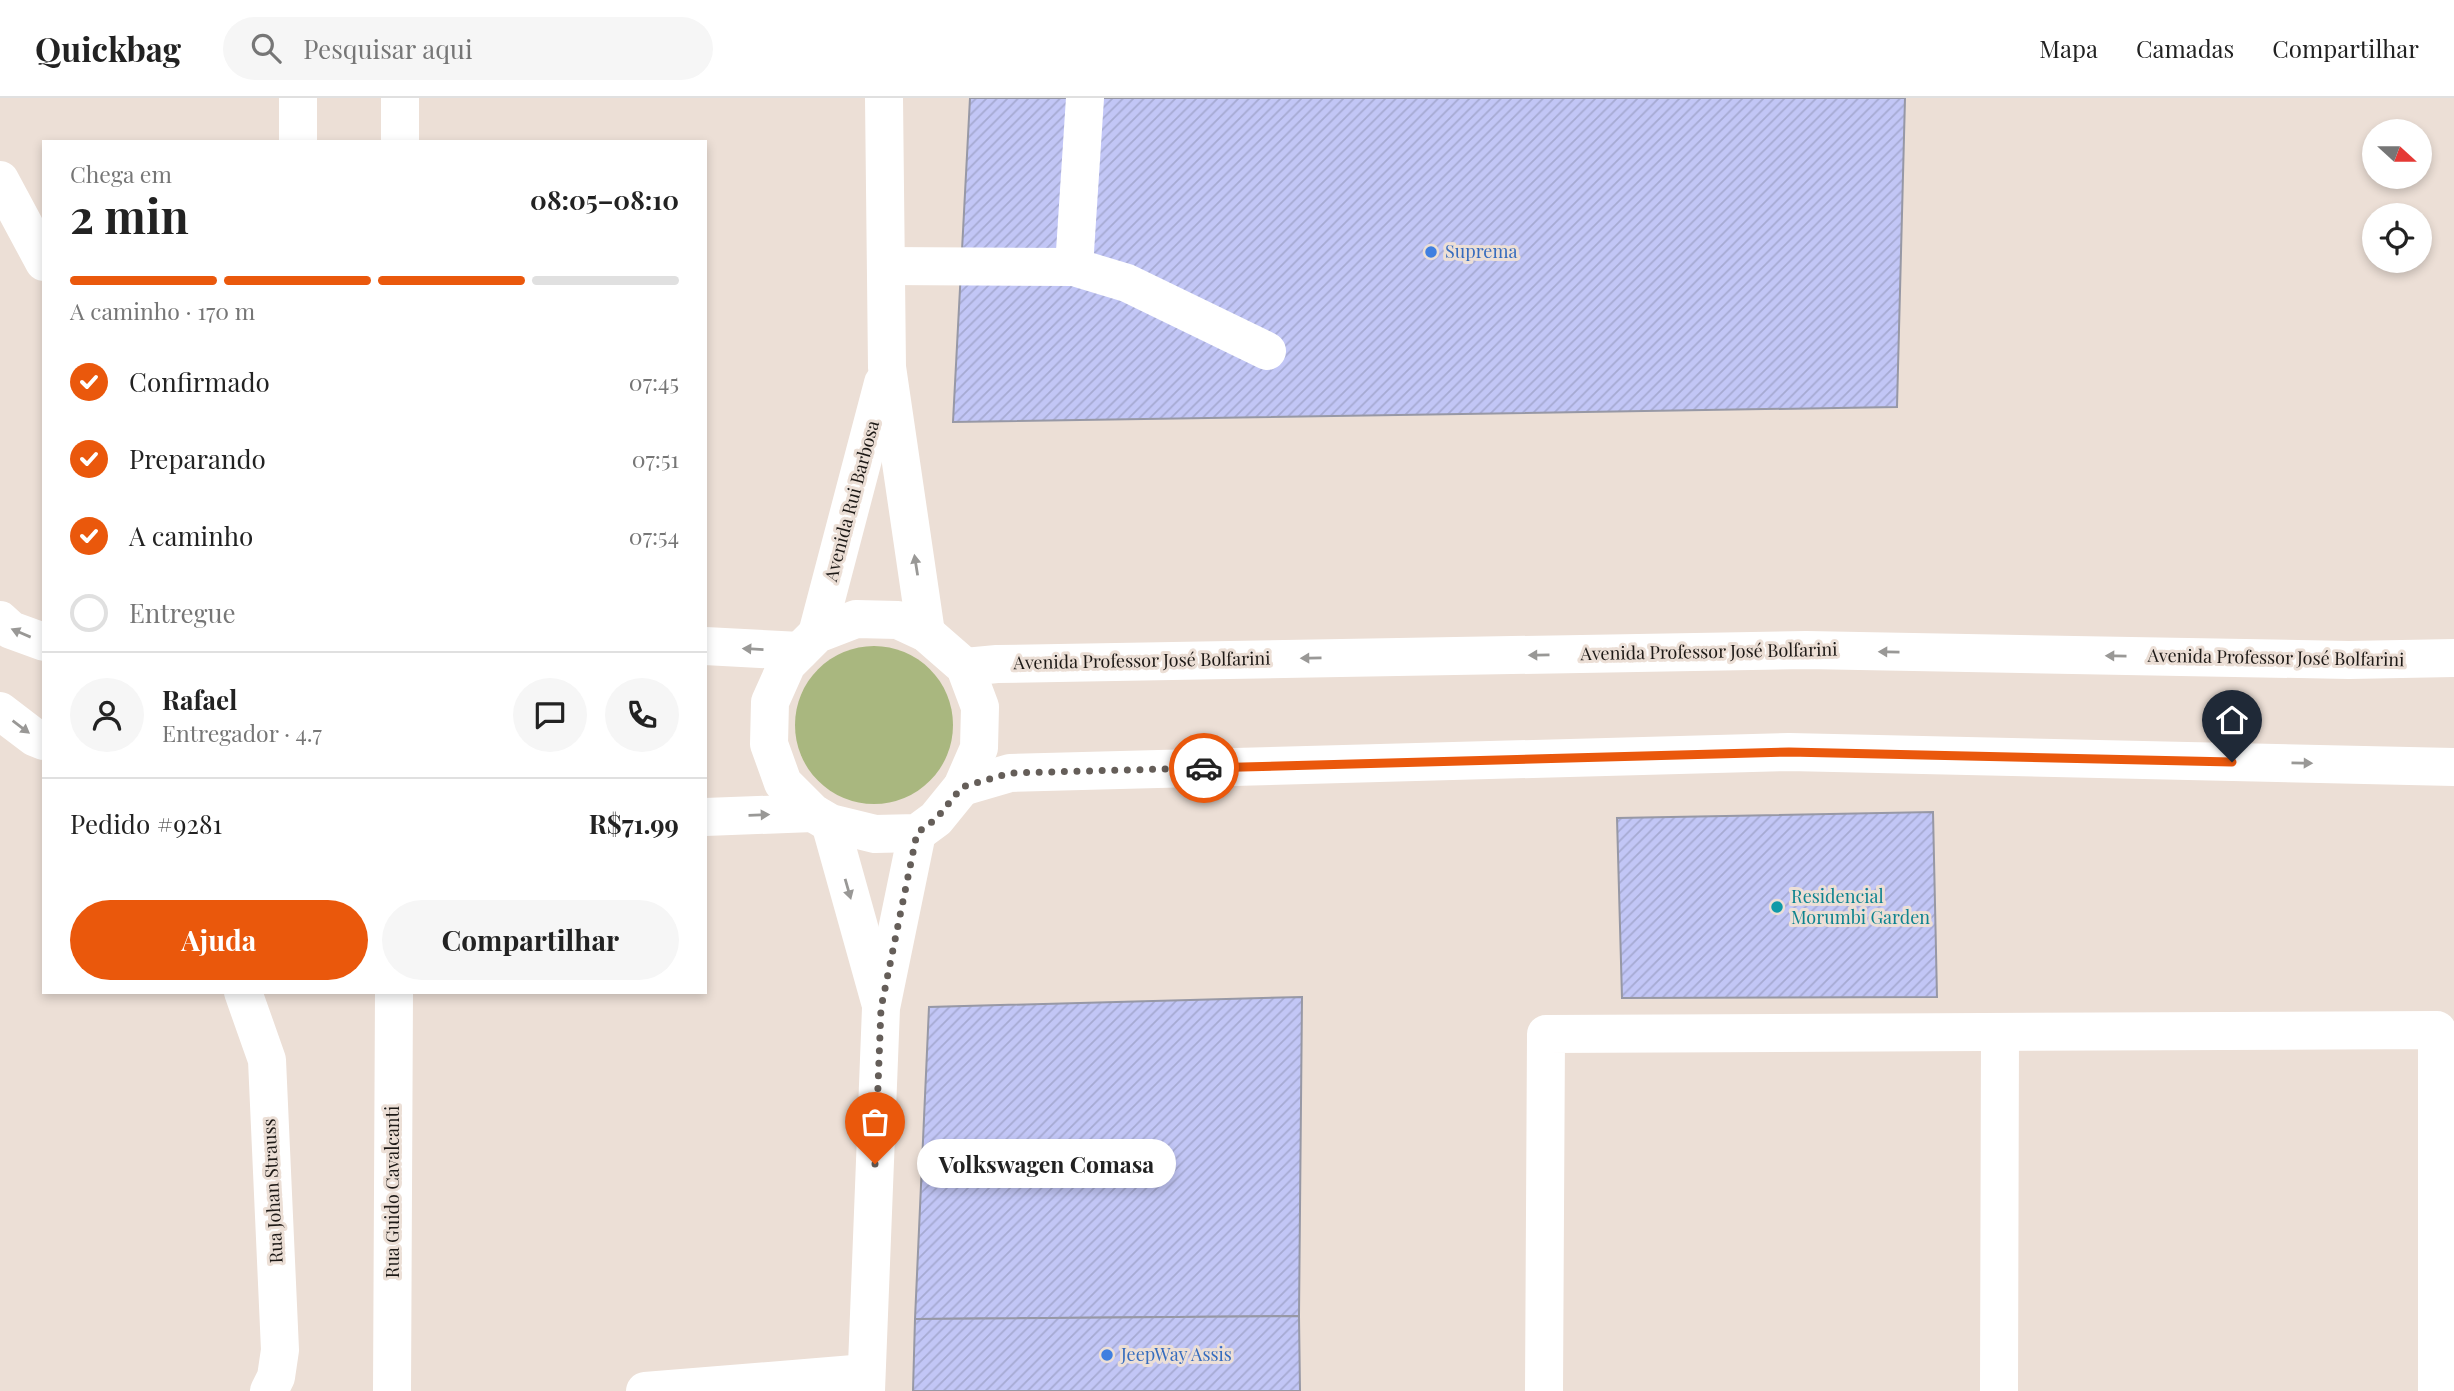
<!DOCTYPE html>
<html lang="pt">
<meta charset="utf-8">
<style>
:root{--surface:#fff;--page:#f6f6f6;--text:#222;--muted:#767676;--line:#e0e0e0;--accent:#ea580c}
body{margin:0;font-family:"Playfair Display",serif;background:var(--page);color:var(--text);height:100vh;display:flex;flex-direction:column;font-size:26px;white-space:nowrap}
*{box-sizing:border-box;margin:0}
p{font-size:23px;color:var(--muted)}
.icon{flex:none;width:38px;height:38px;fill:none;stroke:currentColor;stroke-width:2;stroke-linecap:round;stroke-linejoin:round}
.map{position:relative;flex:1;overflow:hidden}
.details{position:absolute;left:42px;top:42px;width:665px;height:854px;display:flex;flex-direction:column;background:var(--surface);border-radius:0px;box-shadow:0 4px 10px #0003}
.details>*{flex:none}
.needle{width:46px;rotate:111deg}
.buttons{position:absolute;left:2362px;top:21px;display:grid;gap:14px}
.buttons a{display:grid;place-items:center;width:70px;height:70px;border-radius:50%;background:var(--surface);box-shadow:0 4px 10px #0003;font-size:35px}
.pin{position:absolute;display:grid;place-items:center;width:60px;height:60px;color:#fff;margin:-72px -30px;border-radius:50% 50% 50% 0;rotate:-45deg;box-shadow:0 0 7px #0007}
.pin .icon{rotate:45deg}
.courier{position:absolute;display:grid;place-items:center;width:70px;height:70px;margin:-35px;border:5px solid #ea580c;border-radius:50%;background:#fff;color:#222;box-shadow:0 2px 9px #0007}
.bubble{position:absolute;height:49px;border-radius:24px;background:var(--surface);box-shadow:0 4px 10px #0003;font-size:23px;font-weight:700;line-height:49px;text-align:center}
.head em{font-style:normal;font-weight:700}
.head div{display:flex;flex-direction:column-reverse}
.head{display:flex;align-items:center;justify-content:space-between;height:119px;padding:0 28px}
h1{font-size:46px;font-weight:700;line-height:52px}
.bar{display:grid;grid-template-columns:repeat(4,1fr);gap:10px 7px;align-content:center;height:84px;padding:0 28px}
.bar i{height:9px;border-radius:5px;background:var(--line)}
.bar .active{background:var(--accent)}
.bar p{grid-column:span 4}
.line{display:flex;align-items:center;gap:18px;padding:0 28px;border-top:2px solid var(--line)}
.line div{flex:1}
.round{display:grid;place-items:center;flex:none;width:74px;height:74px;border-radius:37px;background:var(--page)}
ol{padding:0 28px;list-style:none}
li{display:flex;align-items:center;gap:21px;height:77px}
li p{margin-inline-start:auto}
li .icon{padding:7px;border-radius:50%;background:var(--accent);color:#fff;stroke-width:4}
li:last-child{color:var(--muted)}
li i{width:38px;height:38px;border:4px solid var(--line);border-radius:50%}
.primary-button{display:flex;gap:14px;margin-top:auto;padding:14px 28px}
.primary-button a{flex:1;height:80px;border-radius:42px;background:var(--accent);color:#fff;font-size:28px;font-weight:700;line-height:80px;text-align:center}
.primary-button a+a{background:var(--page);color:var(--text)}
header{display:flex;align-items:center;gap:42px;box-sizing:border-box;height:98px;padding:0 35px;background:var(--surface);border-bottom:2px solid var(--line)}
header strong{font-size:33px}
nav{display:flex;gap:38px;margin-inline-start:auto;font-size:24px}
.search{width:490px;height:63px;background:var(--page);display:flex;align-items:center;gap:18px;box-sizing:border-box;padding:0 24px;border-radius:38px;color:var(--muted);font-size:26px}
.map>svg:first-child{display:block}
.grass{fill:#a9b77f}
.building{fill:url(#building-hatch);stroke:#9798a5;stroke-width:2}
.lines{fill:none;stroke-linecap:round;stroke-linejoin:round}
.minor{stroke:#fff;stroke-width:38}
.major{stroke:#fff;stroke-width:38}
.oneway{fill:#999896}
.done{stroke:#655e59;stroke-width:7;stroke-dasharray:0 12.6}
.route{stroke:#ea580c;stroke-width:9}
.shop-dot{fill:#3f7fe0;stroke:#ecdfd6;stroke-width:2.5}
.culture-dot{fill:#0f9aa8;stroke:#ecdfd6;stroke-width:2.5}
.labels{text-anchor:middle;stroke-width:6;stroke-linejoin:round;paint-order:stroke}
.shop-label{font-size:18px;fill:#366cbe;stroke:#ecdfd6;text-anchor:start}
.street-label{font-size:18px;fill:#1d1916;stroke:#ecdfd6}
.culture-label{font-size:18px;fill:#0d838f;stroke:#ecdfd6;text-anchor:start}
</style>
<header>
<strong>Quickbag</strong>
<div class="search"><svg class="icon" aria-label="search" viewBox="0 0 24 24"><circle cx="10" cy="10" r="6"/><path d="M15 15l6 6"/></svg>Pesquisar aqui</div>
<nav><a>Mapa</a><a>Camadas</a><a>Compartilhar</a></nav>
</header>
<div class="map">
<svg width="2454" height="1293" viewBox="0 0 2454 1293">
<defs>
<pattern id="building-hatch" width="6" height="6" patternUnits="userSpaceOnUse" patternTransform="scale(1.75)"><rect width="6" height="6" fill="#c2c6f6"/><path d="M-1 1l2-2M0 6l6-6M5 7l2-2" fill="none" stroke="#a6aad2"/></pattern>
</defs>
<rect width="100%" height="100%" fill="#ecdfd6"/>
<!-- grass -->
<circle class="grass" cx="874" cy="627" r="79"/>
<!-- building -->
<g class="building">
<polygon points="970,0 1905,0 1897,309 953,324"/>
<polygon points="1933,714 1937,899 1622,900 1617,720"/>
<polygon points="1302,899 1299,1218 915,1221 929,909"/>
<polygon points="1299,1218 1300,1293 913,1293 915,1221"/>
</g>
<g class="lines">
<!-- minor -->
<g class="minor">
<polyline points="298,44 298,0"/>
<polyline points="400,44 400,0"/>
<polyline points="0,82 44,164"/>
<polyline points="886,168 1074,169 1085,0"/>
<polyline points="1074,169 1127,185 1267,253"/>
<polyline points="0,522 11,532 44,544"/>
<polyline points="705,548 800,553"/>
<polyline points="0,613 34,639 44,643"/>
<polyline points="705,719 813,715"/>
<polyline points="243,894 267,962 280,1252 276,1279 269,1293"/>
<polyline points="392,1293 394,894"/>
<polyline points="645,1293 866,1275"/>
<polyline points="1544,1293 1546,936 2437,932 2437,1293"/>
<polyline points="1999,1293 2000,934"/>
</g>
<!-- major -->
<g class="major">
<polyline points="884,0 887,269 926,535"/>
<polygon points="856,521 898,522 926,535 965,569 980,609 979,650 962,689 936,721 917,735 875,736 830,725 813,715 783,685 769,646 770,604 787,566 817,536"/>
<polyline points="817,536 883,285"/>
<polyline points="965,569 997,566 1806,552 2349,562 2454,560"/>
<polyline points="962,689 1010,675 1789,654 2454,669"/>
<polyline points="830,725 880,904"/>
<polyline points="866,1293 881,910 917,735"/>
</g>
</g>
<!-- one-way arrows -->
<defs><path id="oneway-solid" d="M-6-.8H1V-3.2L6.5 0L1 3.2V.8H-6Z" transform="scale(1.75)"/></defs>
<g class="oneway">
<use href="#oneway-solid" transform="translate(916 467) rotate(-99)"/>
<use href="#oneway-solid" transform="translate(21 535) rotate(-157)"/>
<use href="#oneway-solid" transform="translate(753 551) rotate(-177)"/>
<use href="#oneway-solid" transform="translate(1889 554) rotate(-179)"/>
<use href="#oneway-solid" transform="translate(1539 557) rotate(179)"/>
<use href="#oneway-solid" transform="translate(2116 558) rotate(-179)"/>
<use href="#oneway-solid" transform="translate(1311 560) rotate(179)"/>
<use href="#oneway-solid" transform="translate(21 629) rotate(37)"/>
<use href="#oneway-solid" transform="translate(2302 665) rotate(1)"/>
<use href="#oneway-solid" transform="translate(759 717) rotate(-2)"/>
<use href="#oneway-solid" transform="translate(848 791) rotate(74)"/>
</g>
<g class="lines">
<!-- done -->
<polyline class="done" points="875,1066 881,910 917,735 936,721 962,689 1010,675 1204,670"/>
<!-- route -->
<polyline class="route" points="1204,670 1789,654 2232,664"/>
</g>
<!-- markers -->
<g class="shop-dot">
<circle cx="1431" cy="154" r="7"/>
<circle cx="1107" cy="1257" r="7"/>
</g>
<circle class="culture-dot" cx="1777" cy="809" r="7"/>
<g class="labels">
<!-- shop labels -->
<g class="shop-label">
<text x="1445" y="160">Suprema</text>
<text x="1121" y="1263">JeepWay Assis</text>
</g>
<!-- street labels -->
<g class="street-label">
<text transform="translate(852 403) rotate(-75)" y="6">Avenida Rui Barbosa</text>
<text transform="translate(1709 554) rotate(-1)" y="6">Avenida Professor José Bolfarini</text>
<text transform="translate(2276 560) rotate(1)" y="6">Avenida Professor José Bolfarini</text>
<text transform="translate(1142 563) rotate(-1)" y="6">Avenida Professor José Bolfarini</text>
<text transform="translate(273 1093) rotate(-93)" y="6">Rua Johan Strauss</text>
<text transform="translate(393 1094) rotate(-90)" y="6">Rua Guido Cavalcanti</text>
</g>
<!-- culture labels -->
<g class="culture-label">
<text x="1791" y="805">Residencial<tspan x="1791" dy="21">Morumbi Garden</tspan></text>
</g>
</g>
</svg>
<div class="buttons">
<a><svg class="needle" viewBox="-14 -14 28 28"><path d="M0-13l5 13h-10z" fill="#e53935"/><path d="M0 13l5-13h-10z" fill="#767676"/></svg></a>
<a><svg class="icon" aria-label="locate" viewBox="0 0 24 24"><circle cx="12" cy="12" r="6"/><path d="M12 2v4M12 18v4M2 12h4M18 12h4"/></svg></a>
</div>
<div class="pin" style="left:875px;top:1066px;background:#ea580c"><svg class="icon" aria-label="bag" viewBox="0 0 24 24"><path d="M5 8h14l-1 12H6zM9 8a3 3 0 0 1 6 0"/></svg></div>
<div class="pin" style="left:2232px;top:664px;background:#1f2937"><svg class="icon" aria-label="home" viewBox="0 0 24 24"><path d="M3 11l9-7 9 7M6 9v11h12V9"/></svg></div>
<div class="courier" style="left:1204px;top:670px"><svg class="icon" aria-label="car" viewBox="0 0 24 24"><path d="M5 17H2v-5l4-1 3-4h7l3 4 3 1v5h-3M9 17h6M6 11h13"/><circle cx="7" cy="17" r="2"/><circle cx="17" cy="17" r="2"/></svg></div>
<div class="bubble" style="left:917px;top:1041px;width:259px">Volkswagen Comasa</div>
<section class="details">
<div class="head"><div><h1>2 min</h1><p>Chega em</p></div><em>08:05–08:10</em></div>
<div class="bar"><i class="active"></i><i class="active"></i><i class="active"></i><i></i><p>A caminho · 170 m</p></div>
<ol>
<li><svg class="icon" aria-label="check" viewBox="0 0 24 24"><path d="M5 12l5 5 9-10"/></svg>Confirmado<p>07:45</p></li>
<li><svg class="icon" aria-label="check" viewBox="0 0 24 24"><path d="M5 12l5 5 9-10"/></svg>Preparando<p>07:51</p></li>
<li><svg class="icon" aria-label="check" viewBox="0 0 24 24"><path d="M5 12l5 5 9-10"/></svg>A caminho<p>07:54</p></li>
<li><i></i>Entregue</li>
</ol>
<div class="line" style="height:126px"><a class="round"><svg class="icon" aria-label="person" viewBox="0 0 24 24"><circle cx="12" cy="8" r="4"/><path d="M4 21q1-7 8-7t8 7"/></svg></a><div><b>Rafael</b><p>Entregador · 4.7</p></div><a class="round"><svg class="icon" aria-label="chat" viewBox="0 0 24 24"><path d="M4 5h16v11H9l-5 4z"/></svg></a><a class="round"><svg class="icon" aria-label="phone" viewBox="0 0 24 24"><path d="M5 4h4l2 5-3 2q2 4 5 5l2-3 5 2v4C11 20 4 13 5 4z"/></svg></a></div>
<div class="line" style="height:91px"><div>Pedido #9281</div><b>R$71.99</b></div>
<div class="primary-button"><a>Ajuda</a><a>Compartilhar</a></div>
</section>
</div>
